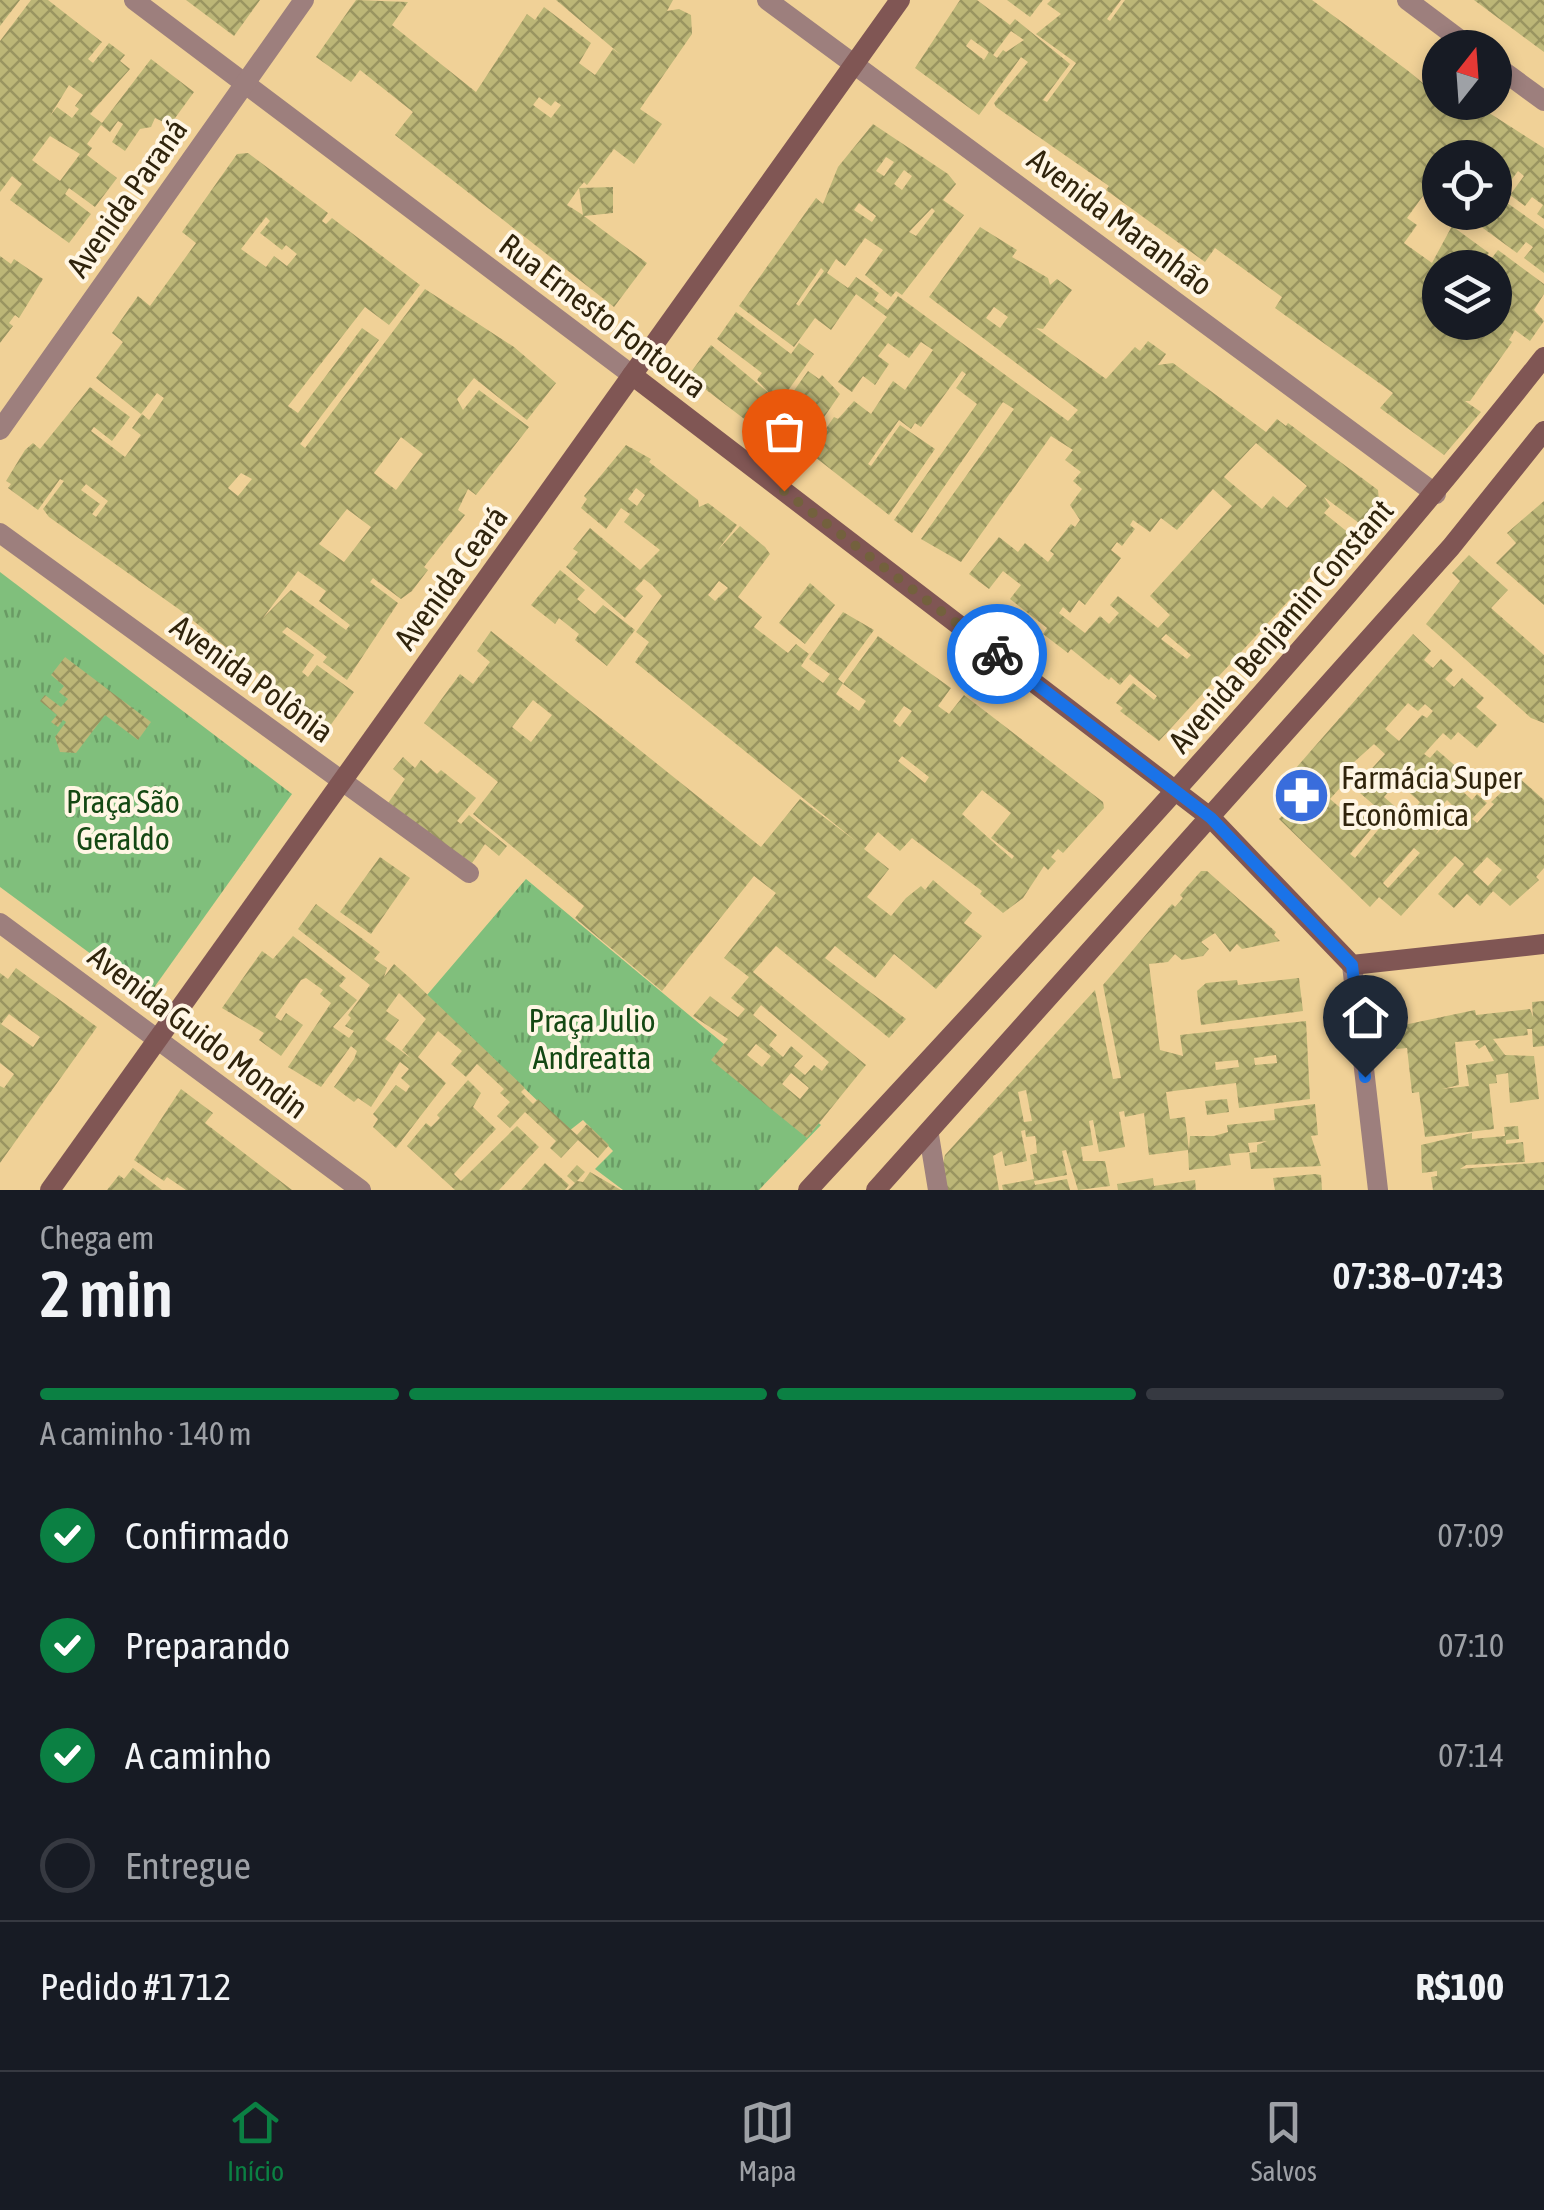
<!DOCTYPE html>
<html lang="pt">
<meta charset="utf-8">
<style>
:root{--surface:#171b24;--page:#242831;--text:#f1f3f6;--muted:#9ea1a6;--line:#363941;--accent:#0b8043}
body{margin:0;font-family:"Asap Condensed",sans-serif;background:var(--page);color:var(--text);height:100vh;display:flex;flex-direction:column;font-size:38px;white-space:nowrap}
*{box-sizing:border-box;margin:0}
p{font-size:32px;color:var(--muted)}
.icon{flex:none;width:55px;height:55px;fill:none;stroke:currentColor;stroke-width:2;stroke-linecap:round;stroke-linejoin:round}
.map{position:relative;height:1190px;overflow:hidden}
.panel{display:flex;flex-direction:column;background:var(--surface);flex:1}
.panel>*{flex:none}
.needle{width:65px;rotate:17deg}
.tools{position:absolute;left:1422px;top:30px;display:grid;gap:20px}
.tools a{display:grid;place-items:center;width:90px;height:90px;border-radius:50%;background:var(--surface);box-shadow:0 5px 15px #0003;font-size:50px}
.pin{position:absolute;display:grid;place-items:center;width:85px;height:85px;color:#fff;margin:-102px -42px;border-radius:50% 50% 50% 0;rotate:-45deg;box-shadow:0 0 10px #0007}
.pin .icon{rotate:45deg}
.courier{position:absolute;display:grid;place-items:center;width:100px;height:100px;margin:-50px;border:8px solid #1a73e8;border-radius:50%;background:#fff;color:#222;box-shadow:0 2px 12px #0007}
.overview em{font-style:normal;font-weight:600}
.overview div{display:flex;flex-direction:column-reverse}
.overview{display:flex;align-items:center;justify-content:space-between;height:170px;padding:0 40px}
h1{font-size:65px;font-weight:600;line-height:75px}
.bar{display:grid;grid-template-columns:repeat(4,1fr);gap:15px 10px;align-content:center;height:120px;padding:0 40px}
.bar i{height:12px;border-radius:8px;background:var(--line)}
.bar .selected{background:var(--accent)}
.bar p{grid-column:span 4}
.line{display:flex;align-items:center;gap:25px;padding:0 40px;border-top:2px solid var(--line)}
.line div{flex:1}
ol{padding:0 40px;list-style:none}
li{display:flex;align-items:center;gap:30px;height:110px}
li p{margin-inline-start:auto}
li .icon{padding:10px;border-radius:50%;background:var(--accent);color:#fff;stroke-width:4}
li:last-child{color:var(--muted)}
li i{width:55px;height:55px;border:5px solid var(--line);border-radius:50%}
.dock{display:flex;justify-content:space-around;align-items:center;height:140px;border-top:2px solid var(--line);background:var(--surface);font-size:28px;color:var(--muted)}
.dock a{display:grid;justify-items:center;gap:5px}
.dock .selected{color:var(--accent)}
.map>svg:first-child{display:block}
.grass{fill:url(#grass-tufts)}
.building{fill:url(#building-cross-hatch);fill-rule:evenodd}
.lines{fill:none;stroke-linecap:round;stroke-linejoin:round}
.street{stroke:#9d7f7d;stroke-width:20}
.secondary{stroke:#805654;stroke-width:20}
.done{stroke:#73613d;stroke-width:10;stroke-dasharray:0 18}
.route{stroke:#1a73e8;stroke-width:12}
.labels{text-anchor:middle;stroke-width:8;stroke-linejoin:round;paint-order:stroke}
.street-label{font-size:32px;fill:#30240c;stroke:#fff6e4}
.poi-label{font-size:32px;fill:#30240c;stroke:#fff6e4;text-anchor:start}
.park-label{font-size:32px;fill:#144813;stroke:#fff6e4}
</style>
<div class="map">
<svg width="1544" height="1190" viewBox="0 0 1544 1190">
<defs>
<pattern id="grass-tufts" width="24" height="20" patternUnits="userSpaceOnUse" patternTransform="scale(2.5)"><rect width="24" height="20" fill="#80bf7c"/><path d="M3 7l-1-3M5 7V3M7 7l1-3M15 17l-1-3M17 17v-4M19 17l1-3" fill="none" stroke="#699b64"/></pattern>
<pattern id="building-cross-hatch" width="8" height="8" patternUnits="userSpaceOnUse" patternTransform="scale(2.5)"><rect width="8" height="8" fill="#bcb677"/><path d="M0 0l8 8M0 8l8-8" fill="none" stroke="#999460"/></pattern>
</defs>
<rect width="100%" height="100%" fill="#f0d197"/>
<!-- grass -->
<g class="grass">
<polygon points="0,572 292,794 148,996 0,887"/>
<polygon points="526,879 821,1125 759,1190 623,1190 595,1169 613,1151 583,1120 569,1131 427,995"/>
</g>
<!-- building -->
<g class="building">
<polygon points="0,0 20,0 0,26"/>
<path d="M31,0H48L102,42L88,59L93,63L109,43L125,55L120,61L130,69L90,114L102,123L151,59L194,92L170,125L155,118L151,127L140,129L125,151L112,142L123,124L118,121L110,132L101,125L87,144L92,148L87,155L117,178L95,207L69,188L65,194L91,214L69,243L10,200L22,184L12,176L0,192V41ZM69,85L83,95L75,106L79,109L72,118L57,107L50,116ZM50,136L80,154L60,181L32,160Z"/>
<polygon points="186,0 260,0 234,36"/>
<path d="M356,0L408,2L392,25L476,92L527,14L535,20L544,7L591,43L579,63L595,75L613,49L621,55L556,0H673L667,11L679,9L691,15L692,34L640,109L662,124L634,164L614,149L587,185L584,182L579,188L613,187V213L584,216L647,263L614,307L395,135L413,112L360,70L351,82L316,57ZM539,97L551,106L555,101L561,105L551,118L533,105ZM579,188L583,215L567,205Z"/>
<path d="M960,0H977L1010,25L1015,19L1070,64L1043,100L1047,102L1076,63L1036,34L1061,14L1047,4L1051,0H1121L1107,19L1110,21L1125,0H1312L1407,70L1440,97V102L1462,113L1472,102L1544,148V219L1537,214L1543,205L1532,197L1525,206L1510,195L1524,176L1518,171L1504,190L1495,184V158H1440V197L1428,189L1407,218L1417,225L1404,243L1432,263L1452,226L1489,253L1484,260L1488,263L1498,250L1544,284V294L1534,310L1544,321L1530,341L1515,330L1509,340L1512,342L1470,401H1465L1481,412L1444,455L1380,408L1393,393L1275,308L1282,297L1215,248L1205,262L1106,190L1109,186L996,107L994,103L1028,62L1021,57L979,115L915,68ZM1011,31L1024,40L1006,52L1003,50L997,58L993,55ZM971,39L989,52L984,60L966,46ZM1440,268H1495V322H1440Z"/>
<polygon points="1007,0 1043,0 1030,17"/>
<polygon points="1474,0 1544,0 1544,52"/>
<path d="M873,124L948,174L956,184L943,200L964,215L902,295L896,291L891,297L865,275L883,250L865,238L845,266L836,259L827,273L848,288L856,277L879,293L874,300L888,310L898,296L1068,421L1078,410L929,297L980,227L1017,250L1012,257L1048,278L1050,285L1057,279L1072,290L1043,329L1036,328L1106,379L1135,347L1140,351L1148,341L1166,354L1158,365L1173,363L1266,432L1277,419L1286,426L1288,423L1378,490L1379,501L1359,523L1324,497L1330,506L1324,513L1350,534L1159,741L1120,711L1123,708L1116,703L1133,683L1154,700L1157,696L1130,674L1120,685L1111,677L1109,680L1071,649L1068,653L1043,634L1047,628L1010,599L1021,585L1003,571L989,589L969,574L999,537L1018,552L1025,543L1048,562L1054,554L1050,551L1071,524L1075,527L1080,520L1070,505L1082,489L1073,481L1081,472L1065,460L1073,450L1051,436L961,562L921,539L1014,409L1003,402L912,533L894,520L977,404L956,388L966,374L962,371L921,427L915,423L911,429L899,420L868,464L871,466L900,425L935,449L889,515L815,457L819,452L813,447L834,417L838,419L854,401L871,414L893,381L905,390L933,350L921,342L909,358L888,343L878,356L889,364L875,385L863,376L852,392L838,382L887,317L856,294L831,330L815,318L794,347L739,306L816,198L823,204L838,167ZM886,157L894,162L884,176L876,171ZM904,170L912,176L902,190L894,184ZM859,203L876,216L872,222L854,210ZM932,208L935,211L916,236L909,232ZM821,268L824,271L799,306L796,304ZM994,307L1008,317L1000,328L986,318ZM1256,443L1307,486L1287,508L1273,496L1262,509L1224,477ZM1213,489L1232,506L1150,596L1170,615L1158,628L1118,596L1110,605L1119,613L1109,624L1100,616L1085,633L1059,613L1063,607L1070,613L1079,600L1085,605L1121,558L1111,550L1117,542L1122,546L1135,529L1130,525L1133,520L1150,532L1161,518L1177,530ZM1166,634L1191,655L1187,659L1161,639Z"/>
<path d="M248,153L328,213L322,221L326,224L332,218L420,285L389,325L365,307L288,406L298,413L362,328L379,340L300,444L305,448L425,289L514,347L556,383L527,420L474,378L457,399L463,410L479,390L529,427L476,495L468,489L458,510L465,515L424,567L428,570L412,591L401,599L373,578L370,582L398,603L347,680L323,662L327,657L301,637L287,627L282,632L314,655L302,672L308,677L317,665L354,692L330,726L292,699L295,695L288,690L285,695L180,610L49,517L43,509L64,481L60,479L38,510L8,488L11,484L6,481L25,450L33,443L40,449L90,387L130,417L112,441L94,427L91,431L125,457L141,435L132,428L142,414L149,420L164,398L157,393L141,414L96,378L123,342L112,333L138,296L150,306L196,243L182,232L237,154ZM266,217L270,221L260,233L282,250L286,245L297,254L287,266L274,256L266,267L241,249ZM401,437L423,454L396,490L374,473ZM241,473L252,479L238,496L228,488ZM86,484L108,501L96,517L92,514L100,504L81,490ZM347,509L371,527L344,562L319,544ZM298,571L326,591L319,601L350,625L346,630L291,590L263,618Z"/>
<polygon points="1500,198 1544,229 1544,273 1524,258 1533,247 1526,242 1517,253 1461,212 1495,212"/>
<polygon points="0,256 11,264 14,259 43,279 19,318 15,315 9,323 13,326 0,343"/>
<polygon points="736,312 791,354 799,343 814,354 777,406 781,409 808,371 819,379 822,375 840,394 802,449 767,424 771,414 760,431 688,376 711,345 770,394 757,380 762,373 717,339"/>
<path d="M626,445L651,459L649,462L698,500L699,507L708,503L737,525L717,551L740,526L765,547L770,554L738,597L762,617L754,627L788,653L796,644L809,654L801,666L823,683L830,674L809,659L843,612L874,630L838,679L843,683L836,694L859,711L866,701L843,684L878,636L951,688L938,706L949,714L964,695L1103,802L1104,808L1063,853L1058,849L1051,857L1056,861L1048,870L1044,866L1023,898L1003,913L980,894L982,891L912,838L900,851L878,832L864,849L889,869L867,897L891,916L906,898L921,886L925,890L933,880L972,913L964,923L982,936L936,989L894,954L875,978L835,946L825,958L906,1019L889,1038L776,946L753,972L866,1065L807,1138L711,1060L728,1039L693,1016L710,996L738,1017L745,1009L731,998L749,977L724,958L776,893L754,876L662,991L575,918L584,906L473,814L498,782L424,723L460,674L473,684L490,662L477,651L491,631L761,847L800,799L857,842L635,662L649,642L636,632L662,596L652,585L644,579L635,589L643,596L625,618L566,567L578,552L573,549L590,528L640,570L660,550L624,522L630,514L621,508L606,529L581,508L587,499L584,496ZM636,488L645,495L637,506L628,499ZM719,581L728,588L715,601L708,595ZM533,700L552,715L531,742L512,727ZM904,706L912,711L900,727L893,721ZM902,756L929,777L925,783L898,761ZM982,790L1011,813L991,838L1014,856L1012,859L962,814ZM761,1005L829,1062L822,1071L814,1065L805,1075L794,1066L803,1056L791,1046L783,1057L769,1045L777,1035L753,1015ZM756,1044L771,1056L762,1067L747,1055ZM791,1073L809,1088L800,1099L782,1084Z"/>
<polygon points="1544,501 1544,605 1496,563 1516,543 1507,533"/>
<polygon points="1469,555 1508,590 1491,608 1544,655 1544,723 1531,718 1426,624 1460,581 1452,573"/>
<polygon points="560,570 585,590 577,599 595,614 603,605 635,630 607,666 575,640 579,634 559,618 555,624 531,605"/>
<polygon points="810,583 835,605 805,644 779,623"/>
<path d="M1413,634L1431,651L1424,660L1433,668L1441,659L1453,670L1445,679L1454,687L1462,678L1484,698L1476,707L1497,725L1477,748L1458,732L1451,740L1443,733L1424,754L1430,758L1437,750L1467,776L1458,787L1472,800L1477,794L1487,803L1472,819L1477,823L1494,804L1491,802L1518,777L1544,800V868L1536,877L1539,880L1510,906L1493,891L1480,906L1467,894L1454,908L1438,894L1464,864L1455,856L1401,916L1379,897L1370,907L1279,819L1312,782L1296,768ZM1408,703L1418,711L1425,704L1433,711L1427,718L1422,715L1399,741L1385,729ZM1374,744L1385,754L1366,775L1372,780L1360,793L1382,812L1389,809L1378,822L1382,825L1355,858L1350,854L1374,826L1350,805L1344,811L1330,799L1358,768L1353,763ZM1406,773L1411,778L1403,787L1420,802L1411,814L1423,825L1420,828L1384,797ZM1447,800L1458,811L1435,835L1445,821L1435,813ZM1414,848L1420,853L1388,888L1383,883ZM1487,857L1502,870L1488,886L1473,872Z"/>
<polygon points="65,657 151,722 138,740 105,715 76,753 60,752 55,737 66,722 63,720 58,727 51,722 57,715 40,701 45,695 61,707 68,699 59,692 64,686 51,675"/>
<polygon points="403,757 415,768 421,760 437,774 441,770 476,798 457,821 461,824 469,815 507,846 499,856 485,844 472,863 386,806 405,779 393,769"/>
<polygon points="380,857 410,878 371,934 340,912"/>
<path d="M1201,871H1207L1276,932L1274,935L1280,941L1242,949L1237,944L1230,952L1215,933L1201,942L1209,949L1203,956L1182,960L1175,954L1168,962L1149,964L1160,1050L1183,1056L1180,1035L1306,1021L1310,1099L1239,1108L1236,1083L1166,1092L1170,1119L1185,1117L1189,1150L1190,1136H1214L1228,1132L1227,1125L1275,1120L1274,1109L1315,1104L1318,1135L1311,1136L1321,1166L1251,1169L1249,1153L1257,1152V1145L1267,1141L1248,1143L1250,1152L1229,1154L1231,1165L1189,1170L1188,1150L1149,1155L1144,1113L1125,1117L1124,1111L1119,1112L1125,1147L1099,1152L1093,1120L1089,1121L1093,1145L1081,1147L1083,1161H1105L1110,1186L1078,1190L1066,1150L1062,1151L1067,1175L1034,1181L1035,1185L1067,1179L1070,1190H1003L1002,1185L1034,1179L1030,1155L1037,1153L1036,1141L1035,1136L1026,1137L1025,1130L1021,1131L1027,1161L1005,1166L1002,1151L993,1156L999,1190H946L942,1167L945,1155L1095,990L1113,1079L1121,1078L1103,985L1172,904L1175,907L1183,898L1180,895ZM1276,1055L1277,1063L1255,1065L1254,1058ZM1238,1060L1239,1067L1216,1070L1215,1062ZM1026,1090L1032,1121L1024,1122L1018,1092Z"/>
<path d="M316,904L380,952L374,959L387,968L384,977L394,964L410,978L525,1088L521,1092L533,1104L538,1099L577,1135L587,1124L609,1145L598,1158L578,1140L561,1158L550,1148L556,1141L525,1112L510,1128L497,1116L510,1102L500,1093L504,1089L477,1064L466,1077L451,1064L462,1051L438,1031L418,1057L446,1083L396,1148L373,1127L378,1119L373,1114L396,1085L406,1092L410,1086L401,1078L409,1069L400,1062L371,1107L358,1098L354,1102L334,1087L354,1059L357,1051L351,1046L321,1087L288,1067L331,1003L320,994L323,990L306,978L301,980L275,1017L281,1021L286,1013L303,1025L281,1056L259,1040L264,1033L222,1008L262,951L273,959L293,936L346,978L339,986L357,1000L333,1027L349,1038L354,1031L345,1026L351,1018L348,1015L370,985L298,929ZM399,993L426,1019L402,1050L412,1059L385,1039L399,1020L386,1011Z"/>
<path d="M16,968L97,1027L0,1163V1086L4,1088L14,1074L0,1063V973L8,979ZM9,1014L40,1037L33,1047L1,1024Z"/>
<polygon points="1299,978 1303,1011 1201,1025 1197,991 1206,983 1237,980 1238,985"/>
<path d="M1544,1001V1046L1533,1047L1532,1029H1527L1528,1035L1493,1039L1505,1055L1534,1056L1539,1099L1510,1103L1508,1073L1496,1075L1497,1083L1489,1084L1494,1129L1425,1137L1419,1092L1412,1093L1407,1048L1396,1049L1399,1026L1475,1010L1476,1015L1530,1009L1533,1017L1532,1002ZM1480,1040L1475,1044L1479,1049L1485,1045L1494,1061L1466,1065L1469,1086L1442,1089L1459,1085L1455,1042Z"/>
<polygon points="468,1080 481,1093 473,1107 496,1129 454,1174 461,1181 517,1126 539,1147 499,1190 455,1190 407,1146 426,1123 431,1127 440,1118 437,1115"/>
<polygon points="181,1089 213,1113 205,1123 292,1190 186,1190 167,1177 164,1181 134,1160"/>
<polygon points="1227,1099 1229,1112 1207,1115 1205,1101"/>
<polygon points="1518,1126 1519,1139 1506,1140 1506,1144 1523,1142 1525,1162 1466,1165 1460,1169 1544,1162 1544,1190 1433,1190 1431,1177 1437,1176 1437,1171 1422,1173 1421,1145 1472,1133 1472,1139 1505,1136 1504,1127"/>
<polygon points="545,1163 569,1185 565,1190 521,1190"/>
<polygon points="577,1165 585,1172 577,1181 583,1182 590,1172 621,1190 568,1190 575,1183 567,1176"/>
<polygon points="133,1168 162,1190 107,1190 119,1175 124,1179"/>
<polygon points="1315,1174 1321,1175 1322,1190 1275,1190 1273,1178"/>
<polygon points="1153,1178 1154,1186 1195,1180 1196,1190 1118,1190 1117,1184"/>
</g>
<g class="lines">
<!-- street -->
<g class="street">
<polyline points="134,0 632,375"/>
<polyline points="767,0 1436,494"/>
<polyline points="1407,0 1471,48"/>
<polyline points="1495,65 1544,101"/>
<polyline points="0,430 304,0"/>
<polyline points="0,533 469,873"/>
<polyline points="0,923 361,1190"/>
<polyline points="1352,965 1378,1190"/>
<polyline points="929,1135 938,1190"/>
</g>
<!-- secondary -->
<g class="secondary">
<polyline points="632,375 1211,818 1352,965 1544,944"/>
<polyline points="50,1190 900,0"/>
<path d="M808,1190C1060,918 1314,648 1544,357"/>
<polyline points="876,1190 1451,547 1544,431"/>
</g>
</g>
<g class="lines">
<!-- done -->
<polyline class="done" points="784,491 997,654"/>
<!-- route -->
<polyline class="route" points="997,654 1211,818 1352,965 1365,1077"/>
</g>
<!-- icons -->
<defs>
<symbol id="pharmacy-disc" viewBox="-11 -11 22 22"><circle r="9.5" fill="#396ddc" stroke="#fff6e4"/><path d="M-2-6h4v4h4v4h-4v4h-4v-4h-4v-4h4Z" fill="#fff"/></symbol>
</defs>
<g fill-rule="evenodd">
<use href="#pharmacy-disc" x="1270" y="764" width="63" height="63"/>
</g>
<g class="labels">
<!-- street labels -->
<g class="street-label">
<text transform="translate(127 198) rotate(-55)" y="11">Avenida Paraná</text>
<text transform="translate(1120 222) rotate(37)" y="11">Avenida Maranhão</text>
<text transform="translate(603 316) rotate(37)" y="11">Rua Ernesto Fontoura</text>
<text transform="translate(451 578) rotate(-54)" y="11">Avenida Ceará</text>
<text transform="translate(1281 626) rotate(-49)" y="11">Avenida Benjamin Constant</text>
<text transform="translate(252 679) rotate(36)" y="11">Avenida Polônia</text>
<text transform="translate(198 1032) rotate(37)" y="11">Avenida Guido Mondin</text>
</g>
<!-- poi labels -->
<g class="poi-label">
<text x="1341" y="789">Farmácia Super<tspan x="1341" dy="37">Econômica</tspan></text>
</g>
<!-- park labels -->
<g class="park-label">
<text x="123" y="813">Praça São<tspan x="123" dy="37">Geraldo</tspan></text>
<text x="592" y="1032">Praça Julio<tspan x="592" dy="37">Andreatta</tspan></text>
</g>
</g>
</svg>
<div class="tools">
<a><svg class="needle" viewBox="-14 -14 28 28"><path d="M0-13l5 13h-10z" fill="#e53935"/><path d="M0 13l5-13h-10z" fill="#9ea1a6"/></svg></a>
<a><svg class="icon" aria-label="locate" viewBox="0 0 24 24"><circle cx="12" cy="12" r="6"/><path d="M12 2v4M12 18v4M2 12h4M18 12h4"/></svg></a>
<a><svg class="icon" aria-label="layers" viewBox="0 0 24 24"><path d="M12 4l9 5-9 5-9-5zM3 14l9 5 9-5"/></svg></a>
</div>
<div class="pin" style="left:784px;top:491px;background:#ea580c"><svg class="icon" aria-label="bag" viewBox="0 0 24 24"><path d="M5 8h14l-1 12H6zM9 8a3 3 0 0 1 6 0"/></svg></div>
<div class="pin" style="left:1365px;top:1077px;background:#1f2937"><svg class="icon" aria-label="home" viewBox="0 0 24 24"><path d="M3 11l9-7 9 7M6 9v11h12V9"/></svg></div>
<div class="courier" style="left:997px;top:654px"><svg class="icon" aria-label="bike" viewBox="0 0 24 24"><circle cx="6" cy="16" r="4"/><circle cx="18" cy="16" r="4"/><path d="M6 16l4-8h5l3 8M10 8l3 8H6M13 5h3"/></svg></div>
</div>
<section class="panel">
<div class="overview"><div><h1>2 min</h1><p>Chega em</p></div><em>07:38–07:43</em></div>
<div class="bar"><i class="selected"></i><i class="selected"></i><i class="selected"></i><i></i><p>A caminho · 140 m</p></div>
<ol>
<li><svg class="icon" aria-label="check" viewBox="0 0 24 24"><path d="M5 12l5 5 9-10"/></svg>Confirmado<p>07:09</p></li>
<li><svg class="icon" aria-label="check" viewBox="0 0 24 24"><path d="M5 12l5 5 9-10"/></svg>Preparando<p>07:10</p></li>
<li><svg class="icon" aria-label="check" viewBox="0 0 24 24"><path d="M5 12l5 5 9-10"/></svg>A caminho<p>07:14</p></li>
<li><i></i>Entregue</li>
</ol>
<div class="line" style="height:130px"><div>Pedido #1712</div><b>R$100</b></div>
</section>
<nav class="dock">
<a class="selected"><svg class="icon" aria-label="home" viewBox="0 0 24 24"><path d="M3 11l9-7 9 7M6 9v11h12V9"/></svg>Início</a>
<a><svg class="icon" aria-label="map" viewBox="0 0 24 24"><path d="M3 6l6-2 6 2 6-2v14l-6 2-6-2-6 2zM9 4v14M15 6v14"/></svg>Mapa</a>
<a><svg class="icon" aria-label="saved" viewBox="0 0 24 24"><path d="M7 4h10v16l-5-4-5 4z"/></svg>Salvos</a>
</nav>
